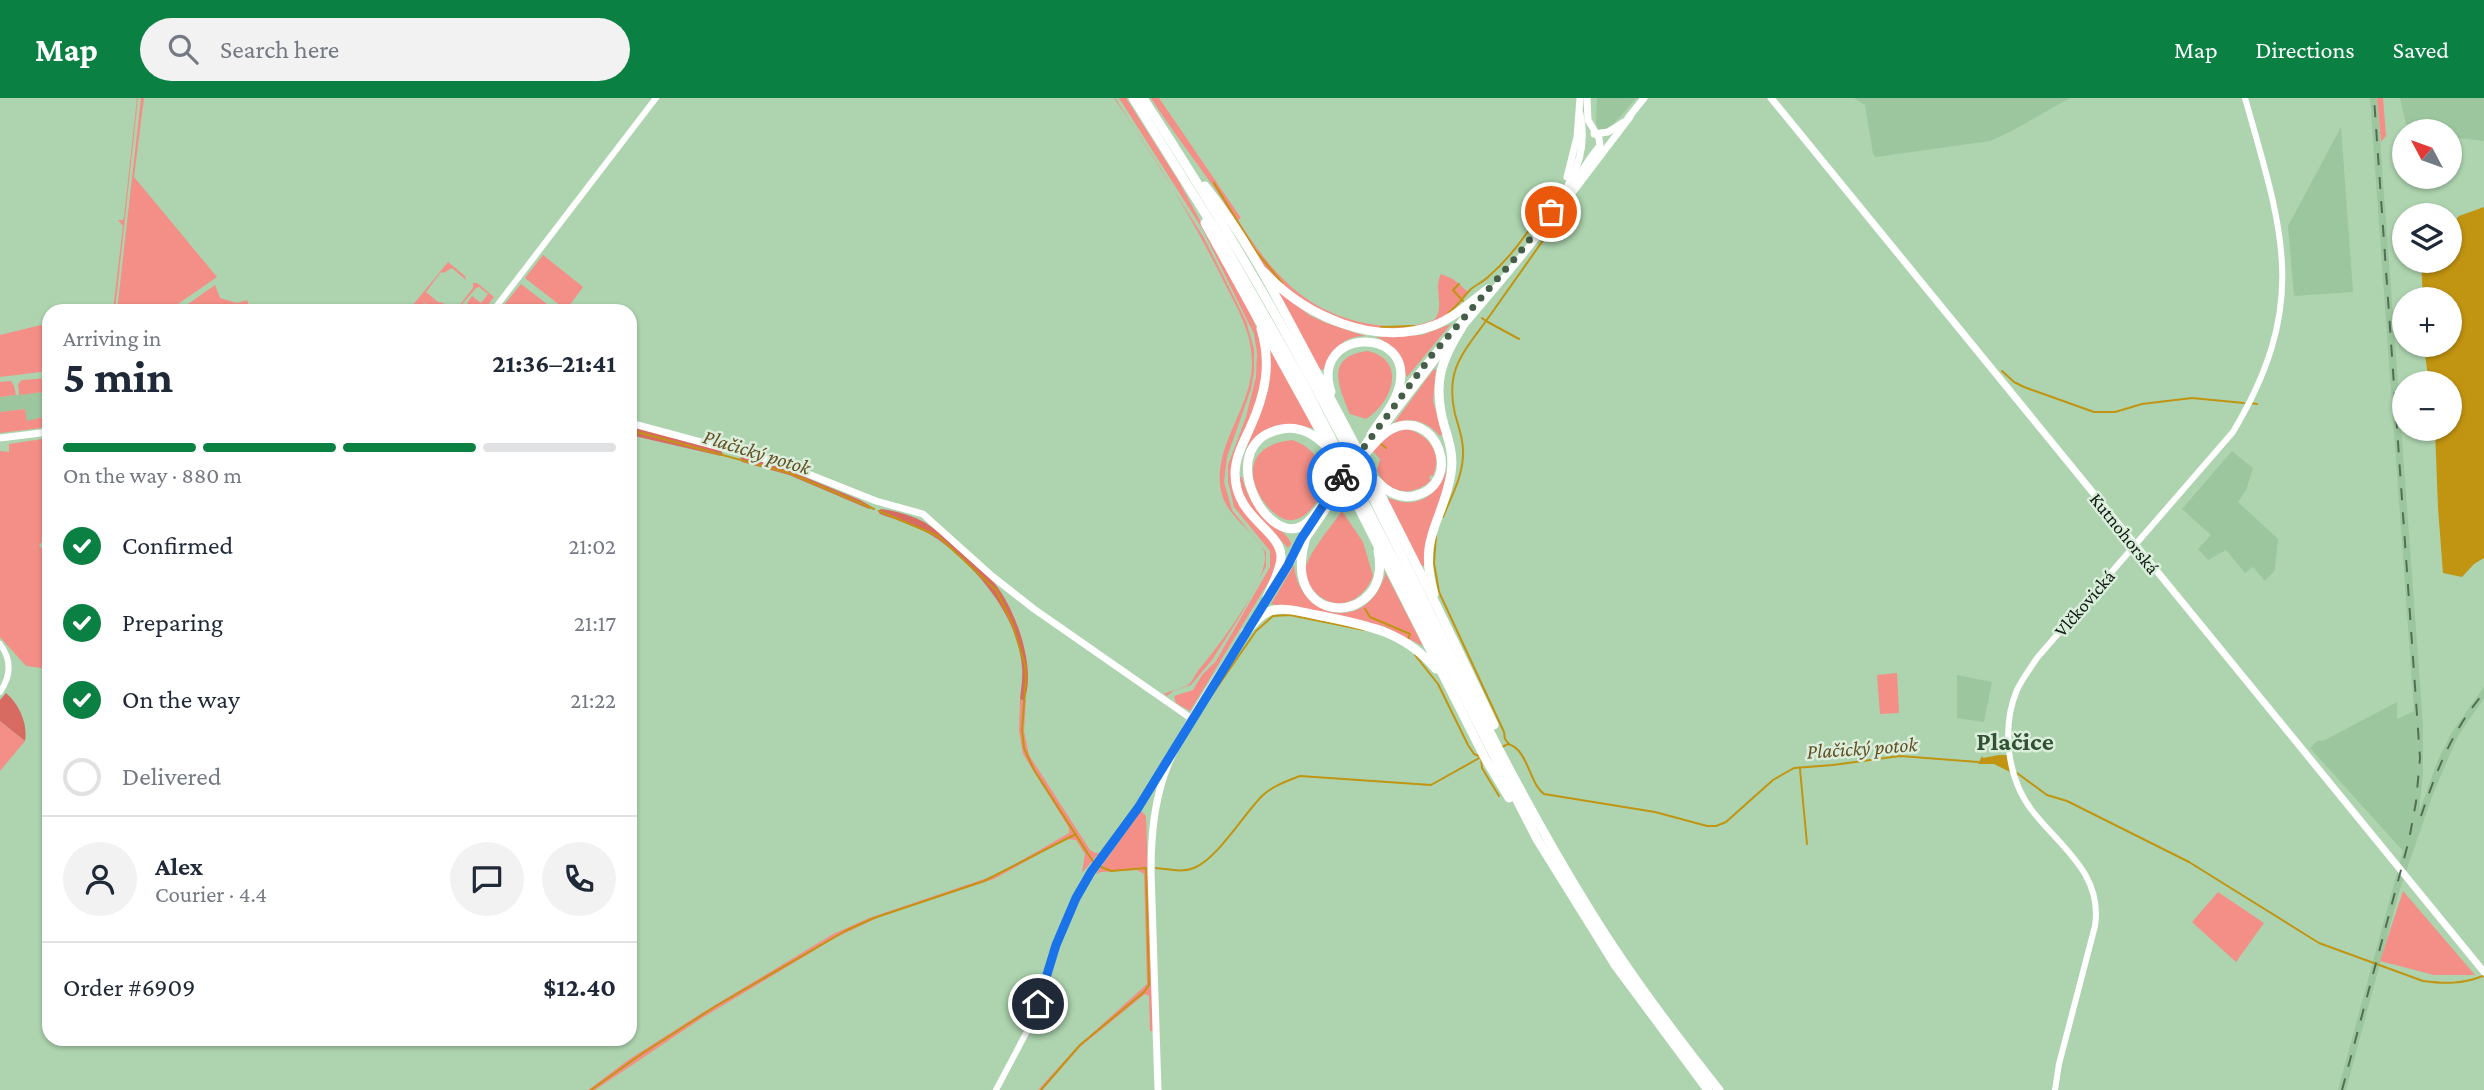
<!DOCTYPE html>
<meta charset="utf-8">
<style>
:root{--surface:#fff;--page:#f2f2f3;--text:#1f2937;--muted:#747a83;--line:#e0e1e3;--accent:#0b8043}
body{margin:0;font-family:"Crimson Pro",serif;background:var(--page);color:var(--text);height:100vh;display:flex;flex-direction:column;font-size:26px;white-space:nowrap}
*{box-sizing:border-box;margin:0}
p{font-size:23px;color:var(--muted)}
.icon{flex:none;width:38px;height:38px;fill:none;stroke:currentColor;stroke-width:2;stroke-linecap:round;stroke-linejoin:round}
.map{position:relative;flex:1;overflow:hidden}
.side{position:absolute;left:42px;top:206px;width:595px;height:742px;display:flex;flex-direction:column;background:var(--surface);border-radius:21px;box-shadow:0 2px 5px #0004}
.side>*{flex:none}
.needle{width:46px;rotate:311deg}
.controls{position:absolute;left:2392px;top:21px;display:grid;gap:14px}
.controls a{display:grid;place-items:center;width:70px;height:70px;border-radius:50%;background:var(--surface);box-shadow:0 2px 5px #0004;font-size:35px}
.pin{position:absolute;display:grid;place-items:center;width:60px;height:60px;color:#fff;margin:-30px;border:4px solid #fff;border-radius:50%;box-shadow:0 2px 7px #0007}
.courier{position:absolute;display:grid;place-items:center;width:70px;height:70px;margin:-35px;border:5px solid #1a73e8;border-radius:50%;background:#fff;color:#222;box-shadow:0 2px 9px #0007}
.summary em{font-style:normal;font-weight:700}
.summary div{display:flex;flex-direction:column-reverse}
.summary{display:flex;align-items:center;justify-content:space-between;height:119px;padding:0 21px}
h1{font-size:46px;font-weight:700;line-height:52px}
.bar{display:grid;grid-template-columns:repeat(4,1fr);gap:10px 7px;align-content:center;height:84px;padding:0 21px}
.bar i{height:9px;border-radius:5px;background:var(--line)}
.bar .selected{background:var(--accent)}
.bar p{grid-column:span 4}
.line{display:flex;align-items:center;gap:18px;padding:0 21px;border-top:2px solid var(--line)}
.line div{flex:1}
.round{display:grid;place-items:center;flex:none;width:74px;height:74px;border-radius:37px;background:var(--page)}
ol{padding:0 21px;list-style:none}
li{display:flex;align-items:center;gap:21px;height:77px}
li p{margin-inline-start:auto}
li .icon{padding:7px;border-radius:50%;background:var(--accent);color:#fff;stroke-width:4}
li:last-child{color:var(--muted)}
li i{width:38px;height:38px;border:4px solid var(--line);border-radius:50%}
header{display:flex;align-items:center;gap:42px;box-sizing:border-box;height:98px;padding:0 35px;background:var(--accent);color:#fff}
header strong{font-size:33px}
nav{display:flex;gap:38px;margin-inline-start:auto;font-size:24px}
.search{width:490px;height:63px;background:var(--page);display:flex;align-items:center;gap:18px;box-sizing:border-box;padding:0 24px;border-radius:38px;color:var(--muted);font-size:26px}
.map>svg:first-child{display:block}
.built{fill:#9cc79e}
.green{fill:#f38f86}
.forest{fill:#d76b62}
.water{fill:#c19411}
.lines{fill:none;stroke-linecap:round;stroke-linejoin:round}
.stream{stroke:#c19411;stroke-width:2}
.minor{stroke:#fff;stroke-width:6}
.major{stroke:#fff;stroke-width:7}
.highway{stroke:#fff;stroke-width:9}
.rail{stroke:#536d55;stroke-width:2;stroke-dasharray:12 12;stroke-linecap:butt}
.done{stroke:#465e48;stroke-width:7;stroke-dasharray:0 12.6}
.route{stroke:#1a73e8;stroke-width:9}
.labels{text-anchor:middle;stroke-width:5;stroke-linejoin:round;paint-order:stroke}
.street-label{font-size:19px;fill:#0f1e11;stroke:#dbeedc}
.water-label{font-size:21px;font-style:italic;fill:#635023;stroke:#dbeedc}
.district-label{font-size:26px;font-weight:bold;fill:#305233;stroke:#dbeedc}
</style>
<header>
<strong>Map</strong>
<div class="search"><svg class="icon" aria-label="search" viewBox="0 0 24 24"><circle cx="10" cy="10" r="6"/><path d="M15 15l6 6"/></svg>Search here</div>
<nav><a>Map</a><a>Directions</a><a>Saved</a></nav>
</header>
<div class="map">
<svg width="2484" height="992" viewBox="0 0 2484 992">
<rect width="100%" height="100%" fill="#add4af"/>
<!-- built -->
<g class="built">
<polygon points="1597,0 1636,0 1612,28 1607,31 1598,32 1596,25"/>
<polygon points="1854,0 2070,0 2010,34 1990,43 1876,59 1873,56 1865,7"/>
<polygon points="2370,0 2377,0 2423,627 2423,676 2419,714 2438,662 2452,634 2484,589 2484,600 2458,638 2433,696 2400,791 2346,992 2338,992 2403,753 2310,650 2317,643 2325,642 2397,604 2397,621 2414,613"/>
<polygon points="2400,0 2484,0 2484,43 2450,39 2450,33 2413,33 2406,26"/>
<polygon points="2341,29 2353,194 2294,198 2288,128"/>
<polygon points="44,294 47,318 39,322 27,323 25,311 0,314 0,299"/>
<polygon points="2232,353 2253,370 2246,392 2238,404 2278,441 2275,472 2265,483 2253,469 2245,475 2226,452 2208,462 2198,451 2211,437 2182,411"/>
<polygon points="1957,577 1992,584 1984,624 1957,620"/>
</g>
<!-- green -->
<g class="green">
<polygon points="137,0 138,0 115,213 106,213 113,212 123,128 118,122 123,122 124,119"/>
<polygon points="141,0 144,0 134,79 217,179 175,208 156,213 117,213"/>
<path d="M1114,0L1116,1L1204,140L1246,223L1254,251V274L1251,291L1227,359L1224,384L1232,412L1266,454V468L1242,515L1212,562L1191,587L1173,593L1167,598L1164,596C1171,592 1183,591 1189,586C1192,584 1195,577 1198,573C1213,555 1277,474 1263,451C1249,427 1223,418 1220,386C1216,344 1252,308 1252,265C1252,234 1238,212 1225,186C1193,121 1155,59 1114,0Z"/>
<polygon points="1119,0 1126,0 1178,82 1248,211 1260,238 1264,279 1234,388 1278,454 1274,475 1190,613 1176,605 1174,598 1193,592 1202,577 1216,563 1270,469 1270,453 1234,409 1228,383 1228,367 1246,319 1256,279 1257,255 1254,236 1203,132"/>
<path d="M1151,0H1159L1241,120L1238,122C1273,177 1307,217 1376,227C1395,229 1417,230 1435,221C1445,207 1433,190 1441,176L1453,181L1468,194L1467,196C1451,220 1426,230 1395,231C1371,231 1351,226 1329,215C1319,211 1309,207 1300,201C1260,176 1241,129 1216,92C1194,61 1171,31 1151,0Z"/>
<polygon points="2377,0 2383,0 2386,38 2381,44"/>
<polygon points="543,157 583,189 566,212 525,180"/>
<polygon points="448,164 465,178 466,182 452,170 443,175 441,174 426,194 438,204 444,205 438,213 422,203 433,213 428,213 420,207 415,213 408,213"/>
<polygon points="473,185 477,185 494,199 484,212 470,213 473,209 467,205 472,198 481,205 488,196 479,189 476,190 458,211 460,213 455,213 473,190"/>
<polygon points="521,186 556,213 499,213"/>
<polygon points="215,187 220,200 237,205 247,202 251,213 172,213 181,211"/>
<path d="M1274,190L1309,217L1326,225L1365,238C1345,238 1331,251 1325,270L1320,273Z"/>
<polygon points="49,225 49,273 0,279 0,237"/>
<path d="M1451,226L1407,279C1400,262 1396,247 1376,239L1422,237Z"/>
<path d="M1269,248L1314,331C1284,322 1265,325 1246,352L1269,289Z"/>
<path d="M1368,253C1408,263 1392,305 1366,321L1350,316C1339,289 1324,258 1368,253Z"/>
<path d="M1434,271L1436,272L1433,303L1443,336L1440,338C1426,323 1413,319 1394,325Z"/>
<polygon points="49,280 49,329 0,335 0,314 25,311 27,323 47,318 44,294 19,297 18,286 22,282"/>
<polygon points="11,283 14,288 16,297 0,299 0,284"/>
<path d="M1405,331C1428,335 1443,355 1433,378L1431,377L1429,380L1431,382C1413,400 1386,396 1377,372L1380,361L1373,353L1389,336Z"/>
<polygon points="49,340 49,437 39,447 49,460 49,571 26,568 0,539 0,353 9,354 9,346"/>
<path d="M1292,342C1307,347 1315,355 1323,369C1314,377 1316,385 1323,393C1316,405 1309,419 1293,422C1267,427 1218,350 1292,342Z"/>
<path d="M1447,371L1449,372L1447,382L1425,446V467L1421,469L1386,400C1391,400 1396,403 1402,404C1425,407 1440,392 1447,371Z"/>
<path d="M1240,379H1242C1251,415 1268,417 1289,441L1291,446L1288,450L1248,408L1241,390Z"/>
<path d="M1342,413L1363,444L1373,478C1363,504 1335,516 1314,493C1310,488 1304,481 1305,474C1305,459 1333,426 1342,413Z"/>
<path d="M1294,467C1298,518 1358,533 1380,489C1383,482 1385,481 1385,474L1423,548L1383,528L1271,506Z"/>
<polygon points="1897,575 1899,615 1880,616 1877,577"/>
<polygon points="1020,601 1023,603 1026,601 1024,633 1029,657 1090,752 1095,755 1099,755 1082,775 1085,756 1076,742 1066,741 994,781 879,819 835,840 702,920 595,992 588,992 628,962 705,913 833,836 869,820 996,777 1069,735 1069,730 1023,656 1019,633"/>
<polygon points="0,623 25,643 0,673"/>
<polygon points="1141,713 1146,718 1153,933 1150,933 1149,898 1145,896 1080,949 1044,990 1038,992 1077,949 1147,886 1144,776 1137,772 1101,774 1096,776"/>
<polygon points="2403,793 2475,877 2434,877 2380,863"/>
<polygon points="2218,794 2264,825 2236,864 2192,824"/>
</g>
<!-- forest -->
<g class="forest">
<polygon points="630,328 720,351 723,356 721,358 630,337"/>
<polygon points="743,358 788,372 860,402 872,409 869,411 789,377 742,364 740,360"/>
<path d="M881,411C895,413 908,416 922,423C942,434 980,468 995,486C1016,512 1037,571 1024,603L1020,601C1021,590 1023,580 1022,569C1018,518 979,472 939,442C922,430 900,423 880,416L878,413Z"/>
<path d="M6,595C19,606 28,626 25,643L0,623V602Z"/>
</g>
<!-- water -->
<g class="water">
<polygon points="2484,109 2484,460 2474,466 2462,479 2443,475 2438,410 2435,331 2450,331 2450,285 2429,285 2424,249 2424,247 2450,247 2450,201 2423,201 2421,163 2450,163 2450,128 2459,118"/>
<polygon points="1999,657 2007,657 2010,674 1994,666 1978,666 1982,658 1983,660"/>
</g>
<g class="lines">
<!-- stream -->
<g class="stream">
<polyline points="1214,85 1255,152 1282,185"/>
<polyline points="1459,186 1453,192 1463,203"/>
<path d="M1448,215C1459,207 1462,200 1470,192C1475,187 1483,184 1488,179C1509,161 1526,138 1540,115"/>
<polyline points="1381,229 1414,228"/>
<polyline points="1519,241 1486,223 1556,124"/>
<polyline points="2002,273 2014,284 2024,289 2094,314 2115,314 2142,306 2192,300 2244,305"/>
<polyline points="2250,305 2257,306"/>
<polyline points="630,332 789,375 874,411"/>
<polyline points="1380,345 1386,350"/>
<polyline points="879,413 938,438 996,492 1012,525 1025,567 1026,580 1022,632 1024,650 1034,672 1094,765"/>
<path d="M1443,419C1451,399 1462,380 1463,358C1464,344 1459,330 1455,316C1445,273 1462,256 1486,223L1482,220"/>
<polyline points="1436,438 1434,465 1439,494 1504,634 1505,641 1509,646"/>
<polyline points="1365,511 1370,519 1410,536 1408,541"/>
<polyline points="1415,557 1438,586 1468,647 1474,656 1481,659 1482,670 1499,698"/>
<polyline points="1211,598 1256,533 1273,518 1290,517 1364,532"/>
<path d="M1502,649L1508,646C1528,651 1529,685 1544,696L1655,714L1707,728H1716L1726,724L1773,682L1794,670L1833,667L1900,658L1978,664"/>
<polyline points="1800,671 1807,746"/>
<path d="M2017,675L2047,697L2067,703L2189,764L2319,845L2423,883C2445,886 2462,886 2483,878"/>
<path d="M1156,770C1168,771 1182,775 1194,770C1218,760 1243,717 1262,698C1272,688 1287,683 1300,678L1431,687L1481,659"/>
<polyline points="591,992 640,957 716,908 845,833 874,820 984,783 1076,736"/>
<polyline points="1041,992 1080,947 1144,894 1149,887 1146,770 1111,773 1099,768"/>
</g>
<!-- minor -->
<g class="minor">
<polyline points="492,214 656,0"/>
<path d="M0,546C12,562 11,578 0,594"/>
<polyline points="996,992 1033,922 1056,847 1076,800 1091,773 1137,710 1168,661"/>
<path d="M2055,992L2059,966L2095,828C2103,777 2062,750 2034,715C2007,682 2001,630 2017,592C2022,581 2030,571 2037,560L2233,334C2310,205 2283,134 2245,0"/>
</g>
<!-- major -->
<g class="major">
<polyline points="1771,0 2484,874"/>
<polyline points="1628,20 1644,0"/>
<polyline points="1594,36 1608,34 1624,24"/>
<polyline points="1567,79 1577,39 1580,0"/>
<polyline points="1573,94 1630,19"/>
<path d="M1562,98C1578,71 1587,48 1580,16"/>
<path d="M1460,232C1496,189 1533,147 1564,102C1577,84 1585,64 1600,48L1599,40L1588,22L1587,0"/>
<polyline points="1399,299 1478,203"/>
<polyline points="630,325 783,366 876,403 923,416 992,478 1034,511 1192,621"/>
<polyline points="1376,339 1450,243"/>
<polyline points="0,340 49,334"/>
<polyline points="1358,356 1373,334"/>
<polyline points="1320,410 1345,374"/>
<polyline points="1297,449 1312,423"/>
<polyline points="1277,484 1347,381"/>
<polyline points="1253,522 1269,497"/>
<path d="M1158,992L1151,773C1151,737 1154,701 1168,667C1188,619 1220,576 1247,532"/>
</g>
<!-- highway -->
<g class="highway">
<polyline points="1133,0 1221,141 1302,283 1537,741 1616,868 1708,992"/>
<path d="M1143,0C1217,113 1285,229 1347,349C1426,502 1497,662 1588,809C1627,873 1672,933 1719,992"/>
<path d="M1205,88C1249,142 1284,214 1317,275C1379,391 1438,508 1494,627"/>
<polyline points="1205,125 1320,333 1486,662 1509,700"/>
<path d="M1264,174C1305,218 1375,250 1435,227C1455,219 1471,204 1488,191"/>
<path d="M1261,231C1272,266 1265,297 1250,330C1243,345 1235,360 1235,376C1235,420 1281,432 1281,459C1281,472 1272,487 1267,499"/>
<path d="M1331,294C1310,231 1411,227 1400,285C1397,304 1381,321 1371,337"/>
<path d="M1362,359C1371,350 1379,338 1390,332C1436,307 1466,386 1414,398C1399,401 1386,393 1376,382"/>
<path d="M1323,406C1316,414 1310,425 1300,429C1263,445 1213,344 1282,331C1299,328 1314,336 1326,348"/>
<path d="M1305,443C1280,533 1394,528 1378,453"/>
<path d="M1434,496C1417,438 1443,425 1451,375C1454,358 1449,343 1444,327C1433,286 1440,264 1462,229"/>
<path d="M1245,535C1254,526 1262,514 1274,512C1287,509 1304,515 1317,517C1365,527 1403,532 1436,571"/>
</g>
<!-- rail -->
<g class="rail">
<path d="M2421,718C2436,674 2453,630 2484,595"/>
<polyline points="2342,992 2409,742 2416,704 2420,660 2374,0"/>
</g>
</g>
<g class="lines">
<!-- done -->
<polyline class="done" points="1342,379 1432,257 1517,158 1551,114"/>
<!-- route -->
<polyline class="route" points="1038,906 1056,847 1076,800 1091,774 1138,710 1288,467 1301,441 1342,379"/>
</g>
<g class="labels">
<!-- street labels -->
<g class="street-label">
<text transform="translate(2125 435) rotate(51)" y="7">Kutnohorská</text>
<text transform="translate(2084 505) rotate(-49)" y="7">Vlčkovická</text>
</g>
<!-- water labels -->
<g class="water-label">
<text transform="translate(757 354) rotate(17)" y="7">Plačický potok</text>
<text transform="translate(1862 650) rotate(-4)" y="7">Plačický potok</text>
</g>
<!-- district labels -->
<g class="district-label">
<text x="2015" y="652">Plačice</text>
</g>
</g>
</svg>
<div class="controls">
<a><svg class="needle" viewBox="-14 -14 28 28"><path d="M0-13l5 13h-10z" fill="#e53935"/><path d="M0 13l5-13h-10z" fill="#747a83"/></svg></a>
<a><svg class="icon" aria-label="layers" viewBox="0 0 24 24"><path d="M12 4l9 5-9 5-9-5zM3 14l9 5 9-5"/></svg></a>
<a>+</a>
<a>−</a>
</div>
<div class="pin" style="left:1551px;top:114px;background:#ea580c"><svg class="icon" aria-label="bag" viewBox="0 0 24 24"><path d="M5 8h14l-1 12H6zM9 8a3 3 0 0 1 6 0"/></svg></div>
<div class="pin" style="left:1038px;top:906px;background:#1f2937"><svg class="icon" aria-label="home" viewBox="0 0 24 24"><path d="M3 11l9-7 9 7M6 9v11h12V9"/></svg></div>
<div class="courier" style="left:1342px;top:379px"><svg class="icon" aria-label="bike" viewBox="0 0 24 24"><circle cx="6" cy="16" r="4"/><circle cx="18" cy="16" r="4"/><path d="M6 16l4-8h5l3 8M10 8l3 8H6M13 5h3"/></svg></div>
<section class="side">
<div class="summary"><div><h1>5 min</h1><p>Arriving in</p></div><em>21:36–21:41</em></div>
<div class="bar"><i class="selected"></i><i class="selected"></i><i class="selected"></i><i></i><p>On the way · 880 m</p></div>
<ol>
<li><svg class="icon" aria-label="check" viewBox="0 0 24 24"><path d="M5 12l5 5 9-10"/></svg>Confirmed<p>21:02</p></li>
<li><svg class="icon" aria-label="check" viewBox="0 0 24 24"><path d="M5 12l5 5 9-10"/></svg>Preparing<p>21:17</p></li>
<li><svg class="icon" aria-label="check" viewBox="0 0 24 24"><path d="M5 12l5 5 9-10"/></svg>On the way<p>21:22</p></li>
<li><i></i>Delivered</li>
</ol>
<div class="line" style="height:126px"><a class="round"><svg class="icon" aria-label="person" viewBox="0 0 24 24"><circle cx="12" cy="8" r="4"/><path d="M4 21q1-7 8-7t8 7"/></svg></a><div><b>Alex</b><p>Courier · 4.4</p></div><a class="round"><svg class="icon" aria-label="chat" viewBox="0 0 24 24"><path d="M4 5h16v11H9l-5 4z"/></svg></a><a class="round"><svg class="icon" aria-label="phone" viewBox="0 0 24 24"><path d="M5 4h4l2 5-3 2q2 4 5 5l2-3 5 2v4C11 20 4 13 5 4z"/></svg></a></div>
<div class="line" style="height:91px"><div>Order #6909</div><b>$12.40</b></div>
</section>
</div>
